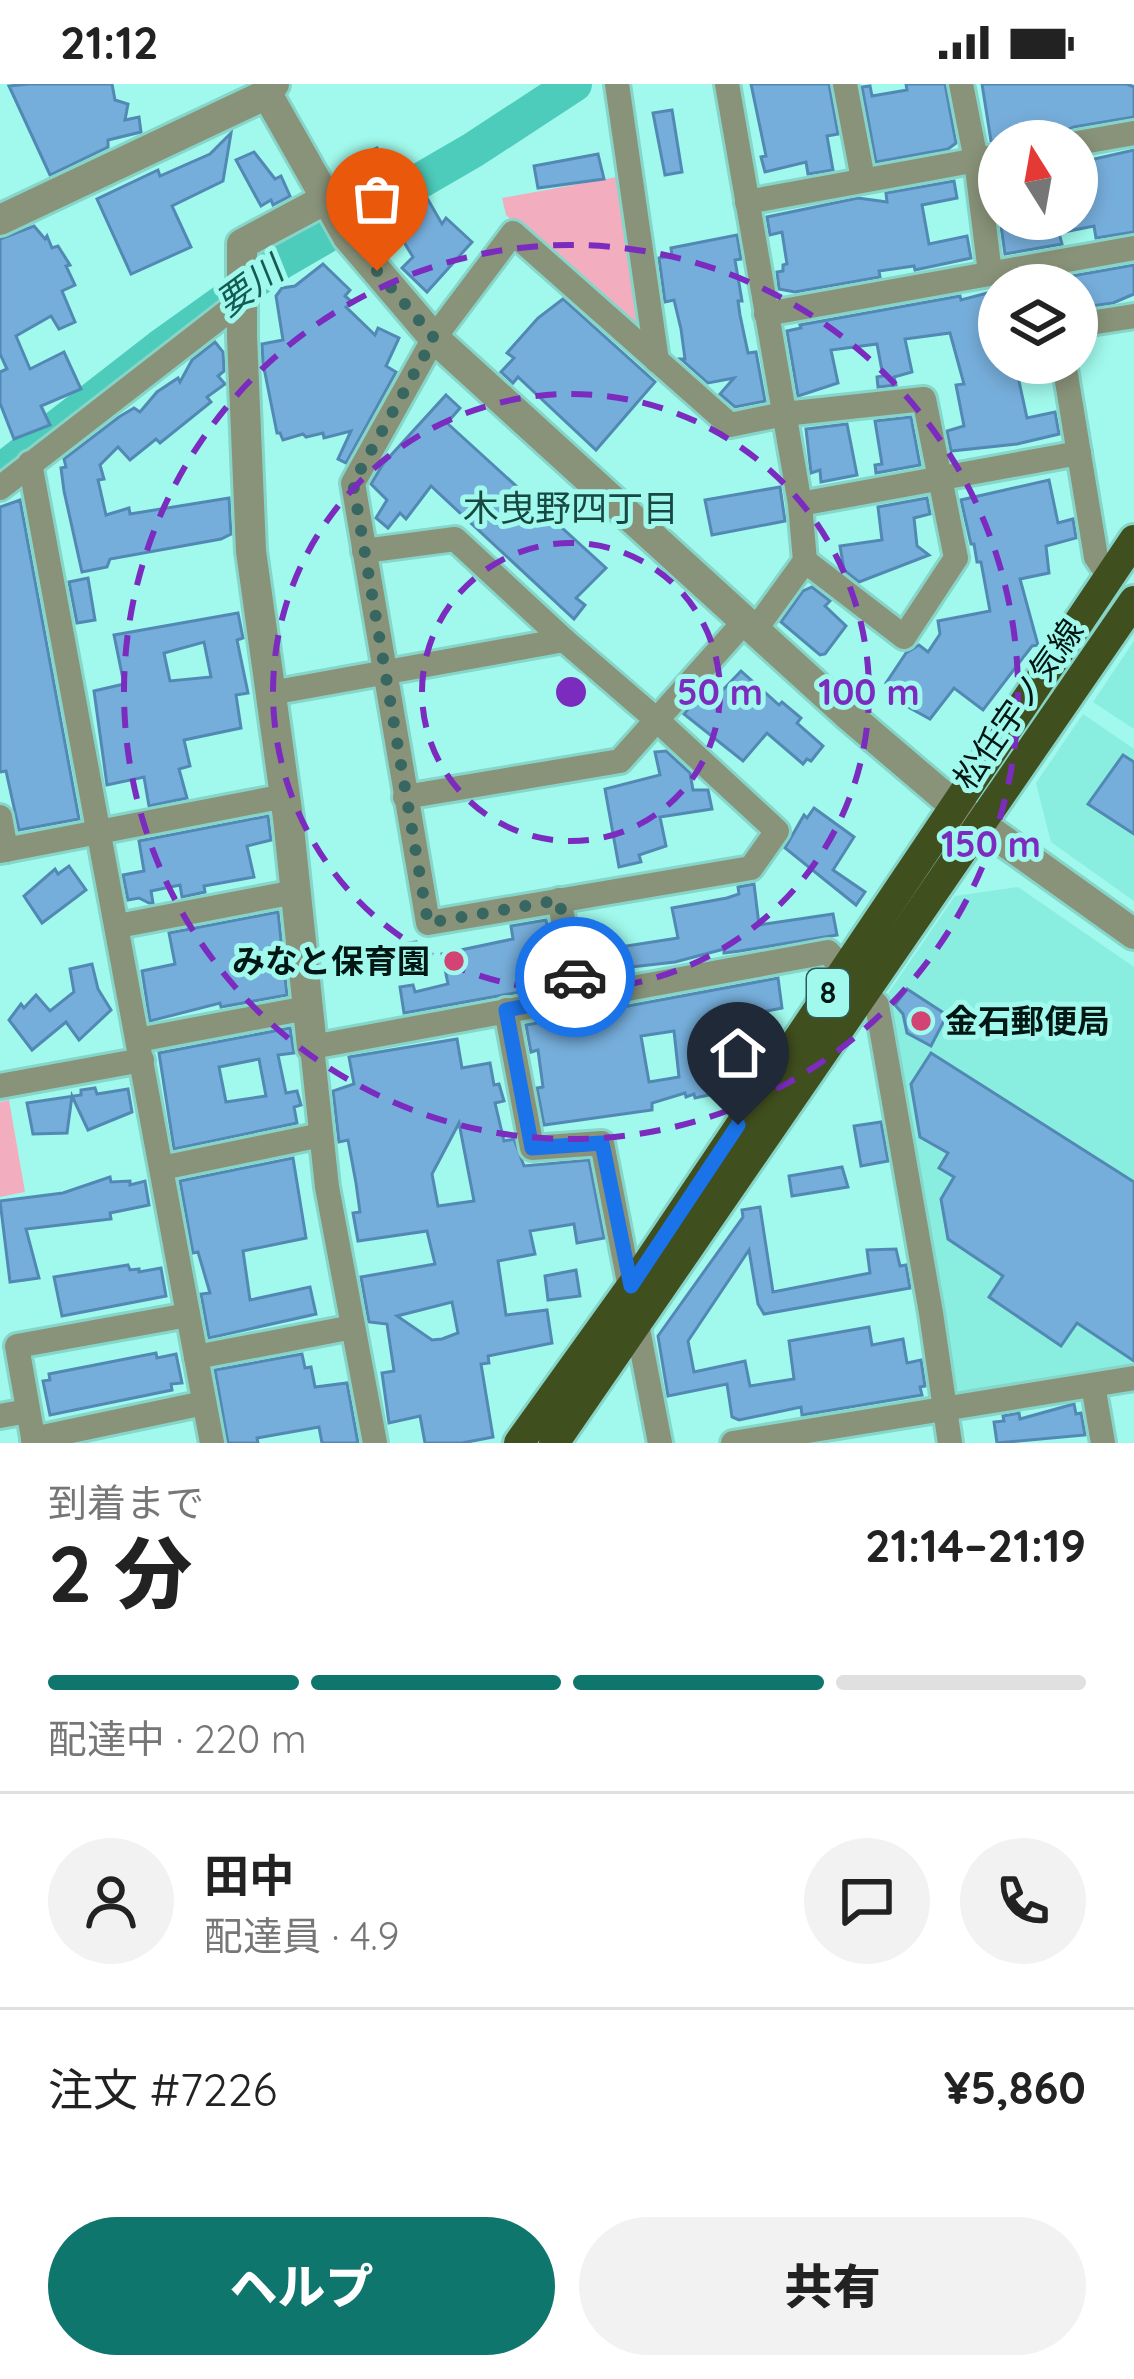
<!DOCTYPE html>
<html lang="ja">
<meta charset="utf-8">
<style>
:root{--surface:#fff;--page:#f2f2f2;--text:#222;--muted:#767676;--line:#e0e0e0;--accent:#0f766e}
body{margin:0;font-family:Quicksand,"Noto Sans JP",sans-serif;background:var(--page);color:var(--text);height:100vh;display:flex;flex-direction:column;font-size:45px;white-space:nowrap}
*{box-sizing:border-box;margin:0}
p{font-size:39px;color:var(--muted)}
.icon{flex:none;width:66px;height:66px;fill:none;stroke:currentColor;stroke-width:2;stroke-linecap:round;stroke-linejoin:round}
.map{position:relative;height:1359px;overflow:hidden}
.sheet{display:flex;flex-direction:column;background:var(--surface);flex:1}
.sheet>*{flex:none}
.needle{width:78px;rotate:349deg}
.fabs{position:absolute;left:978px;top:36px;display:grid;gap:24px}
.fabs a{display:grid;place-items:center;width:120px;height:120px;border-radius:50%;background:var(--surface);box-shadow:0 6px 18px #0003;font-size:60px}
.pin{position:absolute;display:grid;place-items:center;width:102px;height:102px;color:#fff;margin:-123px -51px;border-radius:50% 50% 50% 0;rotate:-45deg;box-shadow:0 0 12px #0007}
.pin .icon{rotate:45deg}
.courier{position:absolute;display:grid;place-items:center;width:120px;height:120px;margin:-60px;border:9px solid #1a73e8;border-radius:50%;background:#fff;color:#222;box-shadow:0 3px 15px #0007}
.head em{font-style:normal;font-weight:800}
.head div{display:flex;flex-direction:column-reverse}
.head{display:flex;align-items:center;justify-content:space-between;height:204px;padding:0 48px}
h1{font-size:78px;font-weight:800;line-height:90px}
.bar{display:grid;grid-template-columns:repeat(4,1fr);gap:18px 12px;align-content:center;height:144px;padding:0 48px}
.bar i{height:15px;border-radius:9px;background:var(--line)}
.bar .selected{background:var(--accent)}
.bar p{grid-column:span 4}
.line{display:flex;align-items:center;gap:30px;padding:0 48px;border-top:3px solid var(--line)}
.line div{flex:1}
.round{display:grid;place-items:center;flex:none;width:126px;height:126px;border-radius:63px;background:var(--page)}
.primary-button{display:flex;gap:24px;margin-top:auto;padding:24px 48px}
.primary-button a{flex:1;height:138px;border-radius:72px;background:var(--accent);color:#fff;font-size:48px;font-weight:800;line-height:138px;text-align:center}
.primary-button a+a{background:var(--page);color:var(--text)}
.status{display:flex;justify-content:space-between;align-items:center;height:84px;padding:0 60px;background:var(--surface);direction:ltr}
.status svg{height:33px;fill:currentColor}
.map>svg:first-child{display:block}
.built{fill:#89eddf}
.green{fill:#f2aebe}
.lines{fill:none;stroke-linecap:round;stroke-linejoin:round}
.river{stroke:#4dcbbb;stroke-width:36}
.building{fill:#76aedb;stroke:#5289b4;stroke-width:3;fill-rule:evenodd}
.minor-casing{stroke:#86d5c9;stroke-width:30}
.tertiary-casing{stroke:#86d5c9;stroke-width:36}
.primary-casing{stroke:#86d5c9;stroke-width:36}
.minor{stroke:#899379;stroke-width:24}
.tertiary{stroke:#899379;stroke-width:30}
.primary{stroke:#404f1e;stroke-width:30}
.done{stroke:#386660;stroke-width:12;stroke-dasharray:0 21.6}
.route{stroke:#1a73e8;stroke-width:15}
.ring{fill:none;stroke:#7b2cbf;stroke-width:6;stroke-dasharray:21 15}
.poi-dot{fill:#d14473;stroke:#a0f9ec;stroke-width:4.5}
.labels{text-anchor:middle;stroke-width:10;stroke-linejoin:round;paint-order:stroke}
.shield{fill:#a0f9ec;stroke:#305b55;stroke-width:3}
.shield-label{font-size:30px;font-weight:bold;fill:#001714}
.street-label{font-size:33px;fill:#001714;stroke:#a0f9ec}
.poi-label{font-size:33px;font-weight:bold;fill:#001714;stroke:#a0f9ec;text-anchor:end}
.water-label{font-size:36px;font-style:italic;fill:#145b53;stroke:#a0f9ec}
.neighbourhood-label{font-size:36px;fill:#174842;stroke:#a0f9ec}
.centre{fill:#7b2cbf;stroke:#a0f9ec;stroke-width:6}
.ring-label{font-size:36px;text-anchor:middle;font-weight:bold;fill:#7b2cbf;stroke:#a0f9ec;stroke-width:10;stroke-linejoin:round;paint-order:stroke}
</style>
<div class="status"><b>21:12</b><svg viewBox="0 0 49 12"><path d="M0 12V9h3v3zM5 12V6h3v6zM10 12V3h3v9zM15 12V0h3v12zM26 1h20v11H26zM47 4h2v5h-2z"/></svg></div>
<div class="map">
<svg width="1134" height="1359" viewBox="0 0 1134 1359">
<rect width="100%" height="100%" fill="#a0f9ec"/>
<!-- built -->
<g class="built">
<polygon points="1134,557 1134,645 1093,618"/>
<polygon points="1083,630 1134,665 1134,817 1051,758 1036,699"/>
<polygon points="1018,803 1134,883 1134,1279 962,1308 954,1305 885,914 955,812"/>
</g>
<!-- green -->
<g class="green">
<polygon points="622,92 645,239 633,246 506,131 502,114"/>
<polygon points="9,1016 25,1108 0,1113 0,1018"/>
</g>
<g class="lines">
<!-- river -->
<polyline class="river" points="0,388 161,263 280,178 473,66 574,0"/>
</g>
<!-- building -->
<g class="building">
<polygon points="29,0 112,0 115,16 128,20 125,36 139,33 141,48 108,56 108,63 50,91 9,2"/>
<polygon points="751,0 829,0 838,50 827,52 833,86 808,90 806,78 765,88 761,73 766,72"/>
<polygon points="906,0 945,0 956,59 948,65 876,78 862,3 870,2 872,12 907,6"/>
<polygon points="982,0 1127,0 1134,3 1134,33 1074,43 1055,51 1054,43 1022,50 1023,57 991,57"/>
<polygon points="672,26 682,88 665,91 653,29"/>
<polygon points="231,49 223,97 172,122 191,163 131,190 97,115 158,86 160,92 210,70"/>
<polygon points="377,64 392,91 362,105 353,87 364,82 360,72"/>
<polygon points="1134,66 1134,148 1096,154 1094,142 1059,149 1062,160 1005,170 1000,135 1077,135 1077,79"/>
<polygon points="254,68 275,95 281,92 290,112 273,121 271,116 261,122 236,76"/>
<polygon points="598,70 604,95 538,104 534,82"/>
<polygon points="954,97 957,114 922,121 929,160 967,152 971,174 915,186 914,182 879,187 880,193 795,208 779,205 777,188 783,187 783,181 787,180 782,148 770,151 767,133 858,114 887,118 886,109"/>
<polygon points="427,114 442,140 446,134 472,158 427,208 402,184 413,173 391,137"/>
<polygon points="34,142 45,155 47,152 52,164 58,162 70,181 66,182 75,201 62,207 75,238 59,245 51,232 16,252 30,285 64,268 81,305 41,322 50,341 14,355 0,319 0,288 7,285 0,270 0,155"/>
<polygon points="737,151 741,175 735,176 742,217 738,217 740,231 748,269 756,268 765,317 735,323 720,310 734,294 708,299 681,275 685,275 681,245 674,216 665,218 659,174 672,172 671,164"/>
<polygon points="323,180 350,206 345,212 352,218 346,223 375,251 378,244 399,254 386,282 396,288 346,379 338,375 351,347 324,354 323,349 306,353 303,350 283,356 280,349 277,349 263,279 262,260 283,256 276,212 282,204 295,202"/>
<polygon points="1134,181 1134,210 1113,219 1084,223 1080,201 1038,201 1038,198"/>
<polygon points="999,206 999,245 994,246 999,279 1015,279 1027,334 1055,328 1059,350 1017,360 951,367 947,347 964,342 956,301 964,300 950,249 905,255 912,288 894,293 896,301 878,303 877,293 883,292 877,260 831,266 838,299 798,312 787,247 801,244 800,241 960,212 961,216"/>
<polygon points="563,215 655,298 596,366 518,293 513,299 501,288 514,274 507,269 538,234"/>
<polygon points="215,258 223,268 224,287 218,292 225,300 207,313 211,318 160,359 156,355 130,376 118,363 100,381 104,395 98,396 106,431 129,424 130,430 229,414 231,450 221,455 110,475 107,483 82,488 64,407 61,384 66,383 64,375 119,333 134,324 140,328 157,308 178,294 180,298 192,276"/>
<polygon points="446,311 460,324 447,339 606,484 576,514 585,521 574,535 431,402 406,435 400,429 388,444 376,434 387,416 371,400 383,380"/>
<polygon points="911,333 920,381 876,389 875,381 882,380 875,337"/>
<polygon points="847,340 857,391 821,398 820,386 811,389 806,345"/>
<polygon points="1049,396 1058,439 1073,435 1076,454 1046,462 1049,489 1020,495 1038,561 1032,562 983,626 954,604 930,635 908,623 912,616 886,599 906,569 919,561 928,568 940,550 938,537 990,527 981,478 977,478 974,460 971,460 961,416"/>
<polygon points="780,403 785,437 712,451 705,416"/>
<polygon points="927,414 930,430 914,434 917,462 929,471 859,498 844,486 840,462 882,456 878,423"/>
<polygon points="20,416 79,735 19,746 6,687 0,688 0,423"/>
<polygon points="88,494 95,536 77,539 69,498"/>
<polygon points="812,503 830,517 825,522 846,542 825,570 820,571 781,538 803,507"/>
<path d="M238,529L243,554L237,556L248,609L236,611L241,644L184,656L190,682L179,685L187,714L149,722L144,693L107,701L94,607L124,600L114,551ZM204,558L211,593L170,597L164,569Z"/>
<polygon points="741,587 779,621 782,618 801,634 797,639 823,662 811,677 807,675 803,680 767,649 743,677 684,630 704,607 710,604 718,611"/>
<polygon points="666,667 690,689 693,706 708,706 712,725 660,733 666,762 639,771 641,778 619,783 605,705 660,691 655,668"/>
<polygon points="1123,671 1134,678 1134,750 1088,720"/>
<polygon points="814,724 854,753 833,786 865,808 856,821 785,764 804,731 807,734"/>
<polygon points="268,732 271,756 247,762 254,793 204,802 205,808 182,813 180,801 151,807 153,819 149,819 139,814 128,816 123,791 144,787 139,757"/>
<polygon points="69,782 86,806 42,839 24,812 55,785 58,790"/>
<polygon points="754,800 759,841 833,830 837,851 740,867 724,869 724,865 675,878 631,883 632,887 605,889 601,866 678,854 672,824 727,814 739,810 738,803"/>
<polygon points="278,828 287,911 221,923 220,919 150,937 142,887 175,880 169,849"/>
<polygon points="546,836 559,901 404,929 400,903 413,901 415,908 448,900 442,870 513,855 511,842"/>
<polygon points="416,858 419,876 409,885 371,891 367,865"/>
<polygon points="92,880 98,905 111,926 79,956 66,938 32,966 9,936 21,920 24,924 36,911 50,927 74,908 70,885"/>
<path d="M778,894L782,924L726,935L730,978L723,979L729,1001L717,1004L718,1009L695,1014L694,1010L686,1013L685,1009L652,1019V1026L544,1041L537,1004L543,1003L538,966L531,968L526,941ZM674,947L679,993L649,998L641,952Z"/>
<polygon points="907,905 947,931 931,962 907,949 903,930 895,921"/>
<path d="M290,944L294,969L278,971L286,1009L297,1007L301,1021L294,1023L297,1039L174,1065L159,969ZM259,975L266,1012L226,1018L219,983Z"/>
<path d="M457,955L462,984L490,979L494,1001L499,1000L504,1017L495,1019L504,1057L514,1055L524,1082L589,1076L604,1154L577,1159L574,1140L530,1147L535,1170L498,1177L506,1231L547,1226L552,1259L488,1272L489,1279L481,1280L493,1353L462,1359H425L420,1332L389,1339L382,1289L394,1287L387,1240L369,1238L361,1193L435,1180L427,1147L358,1157L353,1129L360,1128L356,1099L348,1056L339,1058L333,1007L354,1000L349,973ZM459,1039L474,1117L438,1122L432,1090ZM452,1218L458,1249L442,1255L432,1256L397,1232Z"/>
<polygon points="931,969 1134,1098 1134,1277 1077,1239 1061,1262 989,1213 1003,1192 948,1155 941,1115 954,1093 939,1084 948,1069 920,1053 911,1000"/>
<polygon points="95,1004 97,1010 128,1005 132,1028 88,1046 72,1012 67,1049 33,1050 27,1019 81,1011 81,1006"/>
<polygon points="881,1038 888,1077 861,1082 854,1042"/>
<polygon points="293,1074 306,1154 243,1167 250,1216 310,1203 316,1230 209,1254 201,1210 210,1209 198,1168 193,1169 180,1097"/>
<polygon points="842,1083 848,1103 792,1112 789,1092"/>
<polygon points="110,1093 111,1098 130,1097 130,1101 145,1097 149,1121 110,1129 111,1135 26,1145 39,1194 10,1198 0,1117 63,1109"/>
<polygon points="760,1123 773,1208 870,1189 867,1166 896,1165 900,1182 906,1181 910,1204 764,1230 758,1220 749,1166 688,1257 694,1288 745,1277 750,1302 794,1295 789,1257 869,1243 872,1261 903,1255 907,1279 921,1276 925,1302 920,1303 922,1311 802,1331 801,1323 739,1336 732,1333 727,1300 668,1312 658,1252 743,1133 742,1126"/>
<polygon points="128,1181 130,1186 139,1185 139,1188 161,1184 166,1212 62,1232 54,1193"/>
<polygon points="576,1186 580,1212 548,1216 545,1192"/>
<polygon points="156,1269 157,1274 176,1270 182,1299 171,1300 172,1306 50,1331 43,1297 50,1296 49,1290"/>
<polygon points="302,1270 305,1284 311,1283 315,1303 347,1299 358,1359 322,1359 319,1343 257,1354 258,1359 228,1359 215,1286"/>
<polygon points="1074,1320 1076,1330 1081,1329 1085,1351 997,1359 994,1338 1004,1337 1003,1332 1019,1329 1020,1335"/>
</g>
<g class="lines">
<defs>
<g id="minor">
<polyline points="617,0 657,277"/>
<polyline points="727,0 800,420 805,477 755,546"/>
<polyline points="845,0 863,95"/>
<polyline points="961,0 976,76 990,189"/>
<polyline points="1077,59 1134,49"/>
<polyline points="747,118 999,72"/>
<polyline points="766,230 1134,164"/>
<polyline points="1077,241 1134,232"/>
<polyline points="1064,279 1096,473 1109,492"/>
<polyline points="30,379 212,1359"/>
<polyline points="0,404 241,217"/>
<polyline points="800,420 1079,369"/>
<polyline points="364,467 455,455 564,556"/>
<polyline points="271,609 564,556 658,637 777,747 751,784 428,839 353,399 434,254 513,149 730,341 784,330 924,315 956,474 904,553 805,477"/>
<polyline points="405,713 620,677 745,537"/>
<polyline points="0,733 6,766"/>
<polyline points="0,767 285,712"/>
<polyline points="559,816 579,912"/>
<polyline points="118,842 295,808"/>
<polyline points="506,926 532,1064 602,1059 660,1359"/>
<polyline points="138,956 307,924"/>
<polyline points="0,1002 142,976"/>
<polyline points="162,1084 321,1051"/>
<polyline points="196,1273 353,1243"/>
<polyline points="1093,1301 1103,1359"/>
<polyline points="0,1332 28,1327"/>
<polyline points="33,1355 204,1319"/>
<polyline points="34,1359 17,1262 188,1231"/>
<polyline points="375,1359 327,1103 312,963 828,868 877,921 931,1229 950,1359"/>
<polyline points="733,1359 1134,1294"/>
</g>
<g id="tertiary">
<polyline points="267,10 348,153 434,254 847,630 955,722 1134,850"/>
<polyline points="0,136 267,10 274,0"/>
<polyline points="312,963 288,734 251,467 242,252 242,160 326,115"/>
</g>
<g id="primary">
<polyline points="519,1359 641,1189 1134,456"/>
<polyline points="554,1359 1134,517"/>
</g>
</defs>
<!-- minor casing -->
<use href="#minor" class="minor-casing"/>
<!-- tertiary casing -->
<use href="#tertiary" class="tertiary-casing"/>
<!-- primary casing -->
<use href="#primary" class="primary-casing"/>
<!-- minor -->
<use href="#minor" class="minor"/>
<!-- tertiary -->
<use href="#tertiary" class="tertiary"/>
<!-- primary -->
<use href="#primary" class="primary"/>
</g>
<g class="lines">
<!-- done -->
<polyline class="done" points="377,187 434,254 353,399 428,839 559,816 575,893"/>
<!-- route -->
<polyline class="route" points="575,893 579,912 506,926 532,1064 602,1059 631,1202 738,1041"/>
</g>
<!-- distance rings -->
<g class="ring">
<circle cx="571" cy="608" r="149"/>
<circle cx="571" cy="608" r="298"/>
<circle cx="571" cy="608" r="447"/>
</g>
<!-- markers -->
<g class="poi-dot">
<circle cx="454" cy="877" r="12"/>
<circle cx="921" cy="937" r="12"/>
</g>
<g class="labels">
<!-- shield labels -->
<rect class="shield" x="807" y="885" width="42" height="48" rx="9"/>
<g class="shield-label">
<text x="828" y="919">8</text>
</g>
<!-- street labels -->
<g class="street-label">
<text transform="translate(1018 620) rotate(-55)" y="12">松任宇ノ気線</text>
</g>
<!-- poi labels -->
<g class="poi-label">
<text x="430" y="889">みなと保育園</text>
<text x="945" y="949" text-anchor="start">金石郵便局</text>
</g>
<!-- water labels -->
<g class="water-label">
<text transform="translate(249 202) rotate(-36)" y="13">要川</text>
</g>
<!-- neighbourhood labels -->
<g class="neighbourhood-label">
<text x="571" y="437">木曳野四丁目</text>
</g>
</g>
<circle cx="571" cy="608" r="18" class="centre"/>
<g class="ring-label">
<text x="720" y="621">50 m</text>
<text x="869" y="621">100 m</text>
<text x="991" y="773">150 m</text>
</g>
</svg>
<div class="fabs">
<a><svg class="needle" viewBox="-14 -14 28 28"><path d="M0-13l5 13h-10z" fill="#e53935"/><path d="M0 13l5-13h-10z" fill="#767676"/></svg></a>
<a><svg class="icon" aria-label="layers" viewBox="0 0 24 24"><path d="M12 4l9 5-9 5-9-5zM3 14l9 5 9-5"/></svg></a>
</div>
<div class="pin" style="left:377px;top:187px;background:#ea580c"><svg class="icon" aria-label="bag" viewBox="0 0 24 24"><path d="M5 8h14l-1 12H6zM9 8a3 3 0 0 1 6 0"/></svg></div>
<div class="pin" style="left:738px;top:1041px;background:#1f2937"><svg class="icon" aria-label="home" viewBox="0 0 24 24"><path d="M3 11l9-7 9 7M6 9v11h12V9"/></svg></div>
<div class="courier" style="left:575px;top:893px"><svg class="icon" aria-label="car" viewBox="0 0 24 24"><path d="M5 17H2v-5l4-1 3-4h7l3 4 3 1v5h-3M9 17h6M6 11h13"/><circle cx="7" cy="17" r="2"/><circle cx="17" cy="17" r="2"/></svg></div>
</div>
<section class="sheet">
<div class="head"><div><h1>2 分</h1><p>到着まで</p></div><em>21:14–21:19</em></div>
<div class="bar"><i class="selected"></i><i class="selected"></i><i class="selected"></i><i></i><p>配達中 · 220 m</p></div>
<div class="line" style="height:216px"><a class="round"><svg class="icon" aria-label="person" viewBox="0 0 24 24"><circle cx="12" cy="8" r="4"/><path d="M4 21q1-7 8-7t8 7"/></svg></a><div><b>田中</b><p>配達員 · 4.9</p></div><a class="round"><svg class="icon" aria-label="chat" viewBox="0 0 24 24"><path d="M4 5h16v11H9l-5 4z"/></svg></a><a class="round"><svg class="icon" aria-label="phone" viewBox="0 0 24 24"><path d="M5 4h4l2 5-3 2q2 4 5 5l2-3 5 2v4C11 20 4 13 5 4z"/></svg></a></div>
<div class="line" style="height:156px"><div>注文 #7226</div><b>¥5,860</b></div>
<div class="primary-button"><a>ヘルプ</a><a>共有</a></div>
</section>
